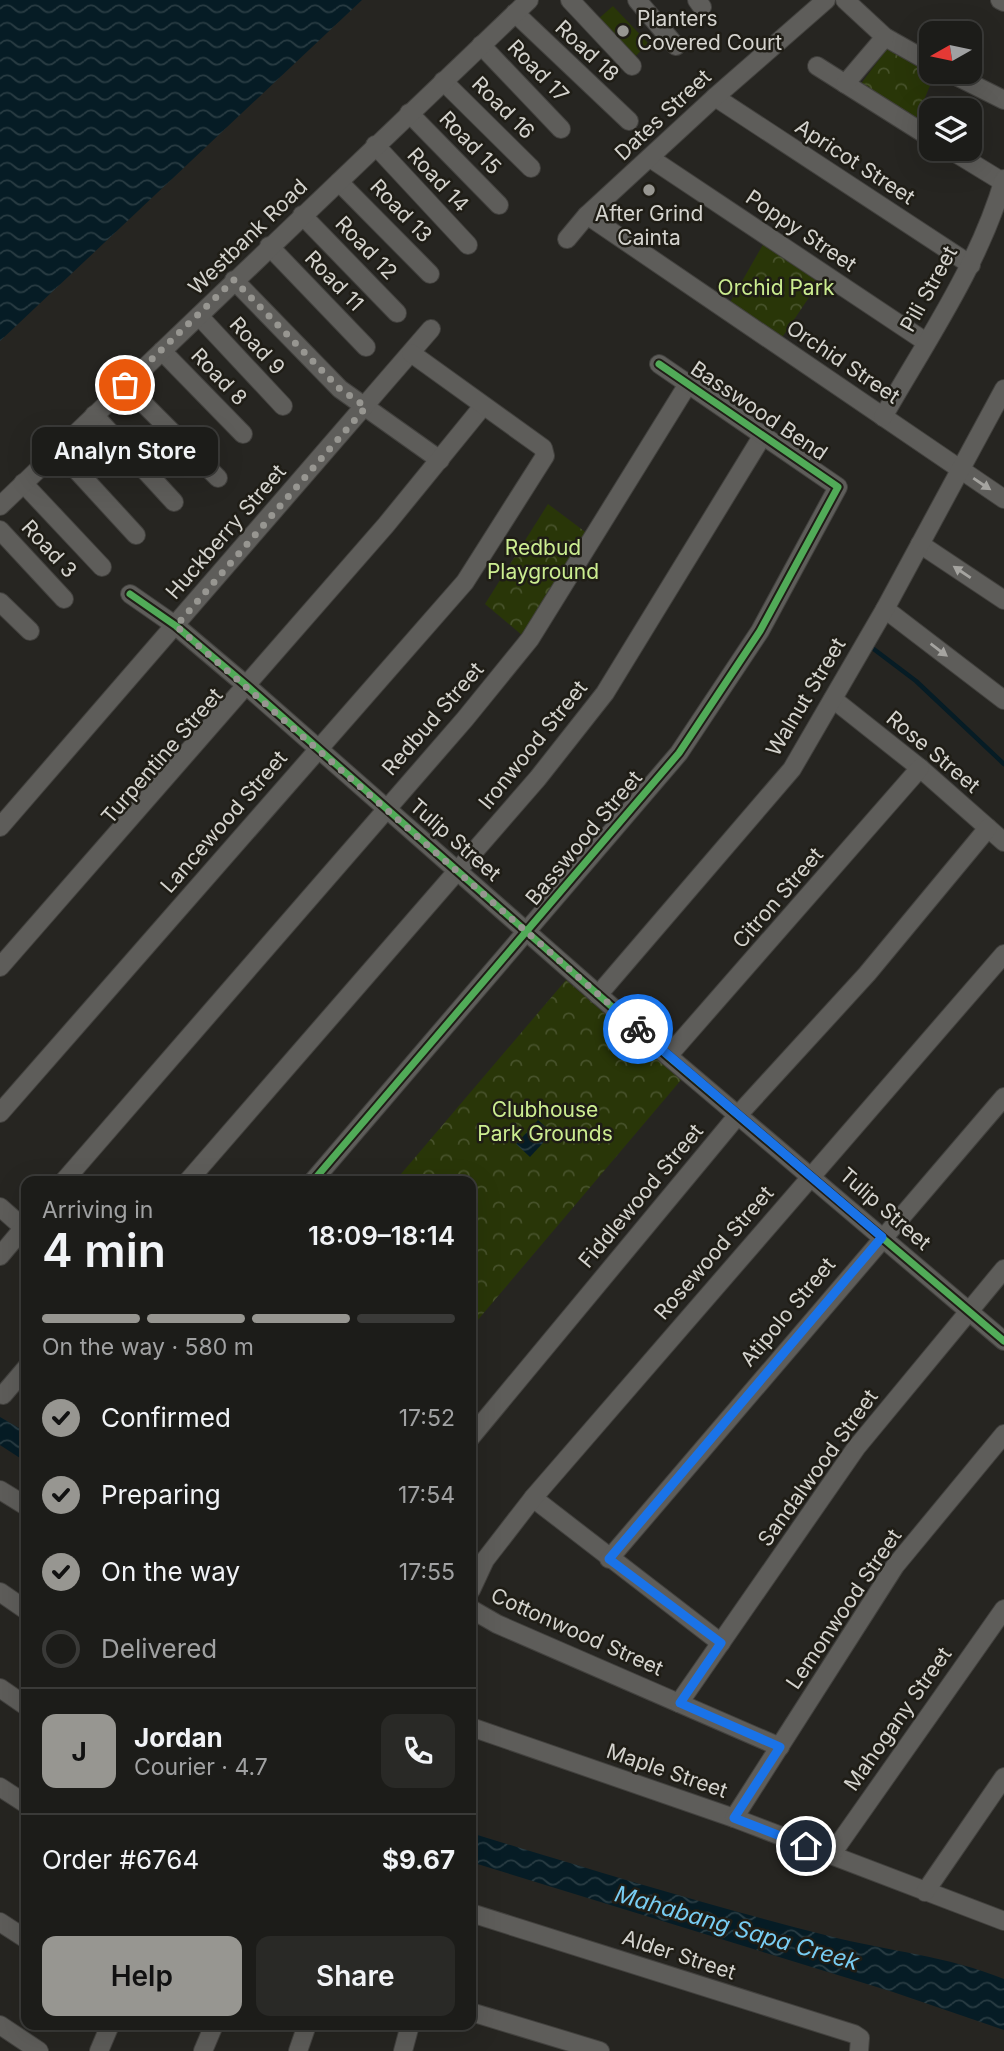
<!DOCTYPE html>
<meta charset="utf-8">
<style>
:root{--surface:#1c1c19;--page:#292926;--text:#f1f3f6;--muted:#a0a1a2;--line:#3a3a38;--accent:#979691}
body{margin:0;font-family:Inter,sans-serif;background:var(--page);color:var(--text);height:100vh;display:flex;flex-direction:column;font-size:26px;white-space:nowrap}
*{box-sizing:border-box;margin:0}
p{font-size:23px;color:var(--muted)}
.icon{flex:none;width:38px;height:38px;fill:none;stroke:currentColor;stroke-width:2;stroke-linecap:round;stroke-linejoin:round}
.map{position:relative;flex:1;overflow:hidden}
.drawer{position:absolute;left:21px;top:1176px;width:455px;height:854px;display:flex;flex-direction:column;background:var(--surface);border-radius:14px;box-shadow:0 7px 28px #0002,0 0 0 2px var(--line)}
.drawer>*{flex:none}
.needle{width:46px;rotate:261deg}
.fabs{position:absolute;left:919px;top:21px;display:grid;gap:14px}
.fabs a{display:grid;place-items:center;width:63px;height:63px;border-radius:14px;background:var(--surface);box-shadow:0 7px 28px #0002,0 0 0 2px var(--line);font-size:35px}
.pin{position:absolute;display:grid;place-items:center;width:60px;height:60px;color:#fff;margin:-30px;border:4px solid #fff;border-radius:50%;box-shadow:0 2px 7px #0007}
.courier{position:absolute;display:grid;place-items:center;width:70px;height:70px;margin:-35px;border:5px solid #1a73e8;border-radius:50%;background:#fff;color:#222;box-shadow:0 2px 9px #0007}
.bubble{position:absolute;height:49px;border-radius:14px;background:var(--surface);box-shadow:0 7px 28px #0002,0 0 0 2px var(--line);font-size:23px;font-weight:600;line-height:49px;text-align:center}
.overview em{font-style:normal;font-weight:600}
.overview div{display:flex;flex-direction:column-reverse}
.overview{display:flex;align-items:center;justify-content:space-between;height:119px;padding:0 21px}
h1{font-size:46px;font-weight:600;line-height:52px}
.bar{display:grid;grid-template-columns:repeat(4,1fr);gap:10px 7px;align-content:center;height:84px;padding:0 21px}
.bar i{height:9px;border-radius:5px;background:var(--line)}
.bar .selected{background:var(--accent)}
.bar p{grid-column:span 4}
.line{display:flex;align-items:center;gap:18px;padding:0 21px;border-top:2px solid var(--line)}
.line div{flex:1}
.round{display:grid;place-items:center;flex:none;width:74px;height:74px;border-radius:14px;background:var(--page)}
ol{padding:0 21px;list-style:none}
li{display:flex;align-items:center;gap:21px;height:77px}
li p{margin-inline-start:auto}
li .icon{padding:7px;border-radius:50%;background:var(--accent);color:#111;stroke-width:4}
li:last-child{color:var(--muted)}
li i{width:38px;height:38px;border:4px solid var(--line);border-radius:50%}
.button{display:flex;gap:14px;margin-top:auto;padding:14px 21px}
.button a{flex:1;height:80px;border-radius:14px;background:var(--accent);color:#111;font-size:28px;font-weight:600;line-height:80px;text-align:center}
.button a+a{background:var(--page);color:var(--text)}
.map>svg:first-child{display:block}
.grass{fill:#293608}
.park{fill:url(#park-crowns)}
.water{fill:url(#water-waves)}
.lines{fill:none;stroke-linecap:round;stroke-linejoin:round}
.stream{stroke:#061c25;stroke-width:4.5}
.minor-casing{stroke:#42413e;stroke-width:20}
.minor{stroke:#5e5d5a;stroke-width:18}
.cycleway-casing{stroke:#1f1d16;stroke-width:11}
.cycleway{stroke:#51ab58;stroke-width:7}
.oneway{fill:#a5a4a0}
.done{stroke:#979691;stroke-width:7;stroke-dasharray:0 12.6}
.route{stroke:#1a73e8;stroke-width:9}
.poi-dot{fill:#979691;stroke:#1f1d16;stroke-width:2.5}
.labels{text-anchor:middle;stroke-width:5;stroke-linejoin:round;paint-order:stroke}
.poi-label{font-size:21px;fill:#d4d3ce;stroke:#1f1d16;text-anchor:start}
.street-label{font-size:21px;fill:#d4d3ce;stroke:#1f1d16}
.park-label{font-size:21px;fill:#cbec90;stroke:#1f1d16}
.water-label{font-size:23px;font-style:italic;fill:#78cdf3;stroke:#1f1d16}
</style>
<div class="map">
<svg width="1004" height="2051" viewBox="0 0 1004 2051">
<defs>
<pattern id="park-crowns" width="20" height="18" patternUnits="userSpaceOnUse" patternTransform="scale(1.75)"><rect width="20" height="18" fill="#293608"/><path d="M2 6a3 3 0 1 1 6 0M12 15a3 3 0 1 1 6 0" fill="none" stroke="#47522b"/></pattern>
<pattern id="water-waves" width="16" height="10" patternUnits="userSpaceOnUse" patternTransform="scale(1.75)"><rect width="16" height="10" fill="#061c25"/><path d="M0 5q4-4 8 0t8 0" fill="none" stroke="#293c43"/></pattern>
</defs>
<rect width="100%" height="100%" fill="#262521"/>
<!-- grass -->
<polygon class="grass" points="613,6 648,43 633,59 597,20"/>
<!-- park -->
<g class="park">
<polygon points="887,49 934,76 914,124 857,89"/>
<polygon points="765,241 822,278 779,342 729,304"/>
<polygon points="548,504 588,534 523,636 485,604"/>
<polygon points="566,980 681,1080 471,1328 471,1181 395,1181"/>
</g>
<!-- water -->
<g class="water">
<polygon points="0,0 362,0 0,341"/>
<polygon points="538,1120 552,1133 530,1157 516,1144"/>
<polygon points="0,1417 26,1432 26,1462 0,1445"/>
<path d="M471,1833C589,1869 709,1906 829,1936C887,1951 948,1956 1004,1979V2030L893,1992L471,1862Z"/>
</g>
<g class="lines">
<!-- stream -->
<polyline class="stream" points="871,647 916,681 1004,764"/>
<defs>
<g id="minor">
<polyline points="570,0 632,66"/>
<polyline points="637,0 676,46"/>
<polyline points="697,0 702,7"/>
<polyline points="845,0 885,37 931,63"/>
<polyline points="1000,0 1004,2"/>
<polyline points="515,13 629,121"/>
<polyline points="481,45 561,129"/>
<polyline points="817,66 931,138"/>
<polyline points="948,72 1004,100"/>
<polyline points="443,81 531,168"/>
<polyline points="845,84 885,37"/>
<polyline points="715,97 971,265"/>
<polyline points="409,113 499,205"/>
<polyline points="375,145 468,245"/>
<polyline points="949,149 1003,182"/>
<polyline points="650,158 926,342"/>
<polyline points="339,182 430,274"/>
<polyline points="302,215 397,313"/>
<polyline points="587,215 1004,499"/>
<polyline points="567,239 587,215 715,97 826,0"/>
<polyline points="269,246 366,347"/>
<polyline points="234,280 340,389 440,460"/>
<polyline points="199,316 283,406"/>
<polyline points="162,351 243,434"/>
<polyline points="125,385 218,478"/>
<polyline points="94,415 174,502"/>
<path d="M883,417C927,340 979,265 1004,179"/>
<polyline points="58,450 136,535"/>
<polyline points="23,483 102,567"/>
<polyline points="0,506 529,0"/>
<polyline points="0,530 64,599"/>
<polyline points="920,544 1004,600"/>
<polyline points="130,594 176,626 247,686 668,1056 1004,1341"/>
<polyline points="0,602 30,631"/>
<polyline points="885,609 1004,700"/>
<polyline points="833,699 920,768 1004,842"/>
<polyline points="0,827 431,329"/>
<polyline points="0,967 386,525 483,406"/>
<polyline points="598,995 792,769 885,609 1004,389"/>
<polyline points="668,1056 920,768"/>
<polyline points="0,1113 465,582 545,456 543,448 411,353"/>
<polyline points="64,1181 465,719 530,639 688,384"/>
<polyline points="188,1181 538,778 605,693 763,435"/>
<polyline points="313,1181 679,753 760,631 838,487 659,364"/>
<polyline points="0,1207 26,1230"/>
<polyline points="0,1256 26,1225"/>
<polyline points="3,1395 26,1368"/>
<polyline points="471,1437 738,1115 867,974 988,828"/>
<polyline points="0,1490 26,1506"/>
<polyline points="533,1498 721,1643"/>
<polyline points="609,1559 1004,1097"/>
<polyline points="471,1590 485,1560 533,1498 1004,954"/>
<polyline points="0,1592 26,1610"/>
<polyline points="471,1609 497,1624 780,1747"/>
<polyline points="0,1688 26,1706"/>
<polyline points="679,1703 856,1448 1004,1269"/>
<polyline points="471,1727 734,1818 1004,1921"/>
<polyline points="0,1787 26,1804"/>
<polyline points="734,1818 895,1566 1004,1434"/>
<polyline points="831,1855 1004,1609"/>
<polyline points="925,1892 1004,1777"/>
<polyline points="471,1913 854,2034 860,2038 859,2051"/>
<polyline points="0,1922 26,1939"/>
<polyline points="471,2012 600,2051"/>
<polyline points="0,2025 39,2051"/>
<polyline points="99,2051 110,2025"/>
<polyline points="203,2051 214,2025"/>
<polyline points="298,2051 307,2025"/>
<polyline points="403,2051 410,2025"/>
</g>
</defs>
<!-- minor casing -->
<use href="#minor" class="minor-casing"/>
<!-- minor -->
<use href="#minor" class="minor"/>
<defs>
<g id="cycleway">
<polyline points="130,594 176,626 247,686 668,1056 1004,1341"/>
<polyline points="313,1181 679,753 760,631 838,487 659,364"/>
</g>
</defs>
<!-- cycleway casing -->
<use href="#cycleway" class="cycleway-casing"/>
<!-- cycleway -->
<use href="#cycleway" class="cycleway"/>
</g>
<!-- one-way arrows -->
<defs><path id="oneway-solid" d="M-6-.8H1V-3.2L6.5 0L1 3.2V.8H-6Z" transform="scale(1.75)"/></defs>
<g class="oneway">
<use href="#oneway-solid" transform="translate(982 484) rotate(34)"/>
<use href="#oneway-solid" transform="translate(962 572) rotate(-146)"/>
<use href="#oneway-solid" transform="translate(939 650) rotate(37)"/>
</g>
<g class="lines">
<!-- done -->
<polyline class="done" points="125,385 234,280 340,389 366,407 176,626 638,1029"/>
<!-- route -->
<polyline class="route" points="638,1029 882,1237 609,1559 721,1643 680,1703 780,1747 734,1818 806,1846"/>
</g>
<!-- markers -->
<g class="poi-dot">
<circle cx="623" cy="31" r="7"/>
<circle cx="649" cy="190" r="7"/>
</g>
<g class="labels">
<!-- poi labels -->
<g class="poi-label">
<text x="637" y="26">Planters<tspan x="637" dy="24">Covered Court</tspan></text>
<text x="649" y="221" text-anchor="middle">After Grind<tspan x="649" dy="24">Cainta</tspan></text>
</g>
<!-- street labels -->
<g class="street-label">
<text transform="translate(587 51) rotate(43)" y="7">Road 18</text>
<text transform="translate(538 71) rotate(46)" y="7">Road 17</text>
<text transform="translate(503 108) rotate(45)" y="7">Road 16</text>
<text transform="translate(663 115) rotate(-43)" y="7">Dates Street</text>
<text transform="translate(470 143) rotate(46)" y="7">Road 15</text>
<text transform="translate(855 162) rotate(33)" y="7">Apricot Street</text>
<text transform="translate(438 180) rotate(47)" y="7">Road 14</text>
<text transform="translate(401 211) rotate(46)" y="7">Road 13</text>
<text transform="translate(801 231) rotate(34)" y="7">Poppy Street</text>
<text transform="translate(248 237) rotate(-44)" y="7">Westbank Road</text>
<text transform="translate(366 248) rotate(46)" y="7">Road 12</text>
<text transform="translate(334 281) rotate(46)" y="7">Road 11</text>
<text transform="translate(929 289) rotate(-61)" y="7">Pili Street</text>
<text transform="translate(257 346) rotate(47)" y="7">Road 9</text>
<text transform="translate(843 362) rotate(34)" y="7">Orchid Street</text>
<text transform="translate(219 377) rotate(46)" y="7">Road 8</text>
<text transform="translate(759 411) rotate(34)" y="7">Basswood Bend</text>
<text transform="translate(226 532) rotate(-49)" y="7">Huckberry Street</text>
<text transform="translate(49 549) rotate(47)" y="7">Road 3</text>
<text transform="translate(806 697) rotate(-59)" y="7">Walnut Street</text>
<text transform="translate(433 719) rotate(-49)" y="7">Redbud Street</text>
<text transform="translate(533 745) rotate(-51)" y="7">Ironwood Street</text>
<text transform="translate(933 752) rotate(40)" y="7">Rose Street</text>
<text transform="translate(162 756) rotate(-49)" y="7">Turpentine Street</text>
<text transform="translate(224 822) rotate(-49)" y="7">Lancewood Street</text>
<text transform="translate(584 838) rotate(-50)" y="7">Basswood Street</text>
<text transform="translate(455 840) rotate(41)" y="7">Tulip Street</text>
<text transform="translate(778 898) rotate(-49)" y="7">Citron Street</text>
<text transform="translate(641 1196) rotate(-50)" y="7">Fiddlewood Street</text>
<text transform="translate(885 1209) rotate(41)" y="7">Tulip Street</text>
<text transform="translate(714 1253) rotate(-49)" y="7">Rosewood Street</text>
<text transform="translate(788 1312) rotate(-50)" y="7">Atipolo Street</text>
<text transform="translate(818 1468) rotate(-54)" y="7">Sandalwood Street</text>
<text transform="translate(844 1609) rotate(-56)" y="7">Lemonwood Street</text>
<text transform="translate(577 1632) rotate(24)" y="7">Cottonwood Street</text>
<text transform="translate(898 1719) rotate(-55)" y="7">Mahogany Street</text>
<text transform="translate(667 1771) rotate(19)" y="7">Maple Street</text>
<text transform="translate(679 1955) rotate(18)" y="7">Alder Street</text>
</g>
<!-- park labels -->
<g class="park-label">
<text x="776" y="295">Orchid Park</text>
<text x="543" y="555">Redbud<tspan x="543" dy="24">Playground</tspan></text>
<text x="545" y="1117">Clubhouse<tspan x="545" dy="24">Park Grounds</tspan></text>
</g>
<!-- water labels -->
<g class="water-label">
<text transform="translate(737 1928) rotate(16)" y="8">Mahabang Sapa Creek</text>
</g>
</g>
</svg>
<div class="fabs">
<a><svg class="needle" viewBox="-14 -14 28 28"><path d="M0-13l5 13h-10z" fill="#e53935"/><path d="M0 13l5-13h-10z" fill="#a0a1a2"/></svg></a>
<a><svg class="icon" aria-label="layers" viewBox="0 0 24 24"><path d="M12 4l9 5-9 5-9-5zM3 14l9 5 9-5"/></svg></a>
</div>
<div class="pin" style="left:125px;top:385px;background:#ea580c"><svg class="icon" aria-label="bag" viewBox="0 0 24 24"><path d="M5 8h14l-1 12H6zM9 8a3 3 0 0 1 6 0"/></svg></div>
<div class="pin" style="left:806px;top:1846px;background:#1f2937"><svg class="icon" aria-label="home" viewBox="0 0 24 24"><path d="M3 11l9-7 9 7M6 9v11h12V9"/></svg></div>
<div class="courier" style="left:638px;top:1029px"><svg class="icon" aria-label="bike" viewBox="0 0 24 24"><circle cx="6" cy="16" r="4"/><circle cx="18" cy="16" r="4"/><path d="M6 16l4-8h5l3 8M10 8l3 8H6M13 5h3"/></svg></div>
<div class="bubble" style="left:32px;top:427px;width:186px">Analyn Store</div>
<section class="drawer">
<div class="overview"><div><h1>4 min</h1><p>Arriving in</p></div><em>18:09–18:14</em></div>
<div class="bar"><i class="selected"></i><i class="selected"></i><i class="selected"></i><i></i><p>On the way · 580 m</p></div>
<ol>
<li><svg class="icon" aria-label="check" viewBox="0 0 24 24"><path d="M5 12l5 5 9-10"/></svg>Confirmed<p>17:52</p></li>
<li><svg class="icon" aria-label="check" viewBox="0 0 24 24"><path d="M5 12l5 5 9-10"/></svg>Preparing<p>17:54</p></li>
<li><svg class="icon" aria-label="check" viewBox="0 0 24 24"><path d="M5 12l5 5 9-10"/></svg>On the way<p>17:55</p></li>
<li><i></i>Delivered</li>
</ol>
<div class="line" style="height:126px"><b class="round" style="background:var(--accent);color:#111">J</b><div><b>Jordan</b><p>Courier · 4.7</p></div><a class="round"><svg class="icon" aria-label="phone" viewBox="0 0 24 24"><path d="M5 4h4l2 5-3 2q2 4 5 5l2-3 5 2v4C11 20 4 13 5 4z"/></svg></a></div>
<div class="line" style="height:91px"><div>Order #6764</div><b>$9.67</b></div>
<div class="button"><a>Help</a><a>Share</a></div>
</section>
</div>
